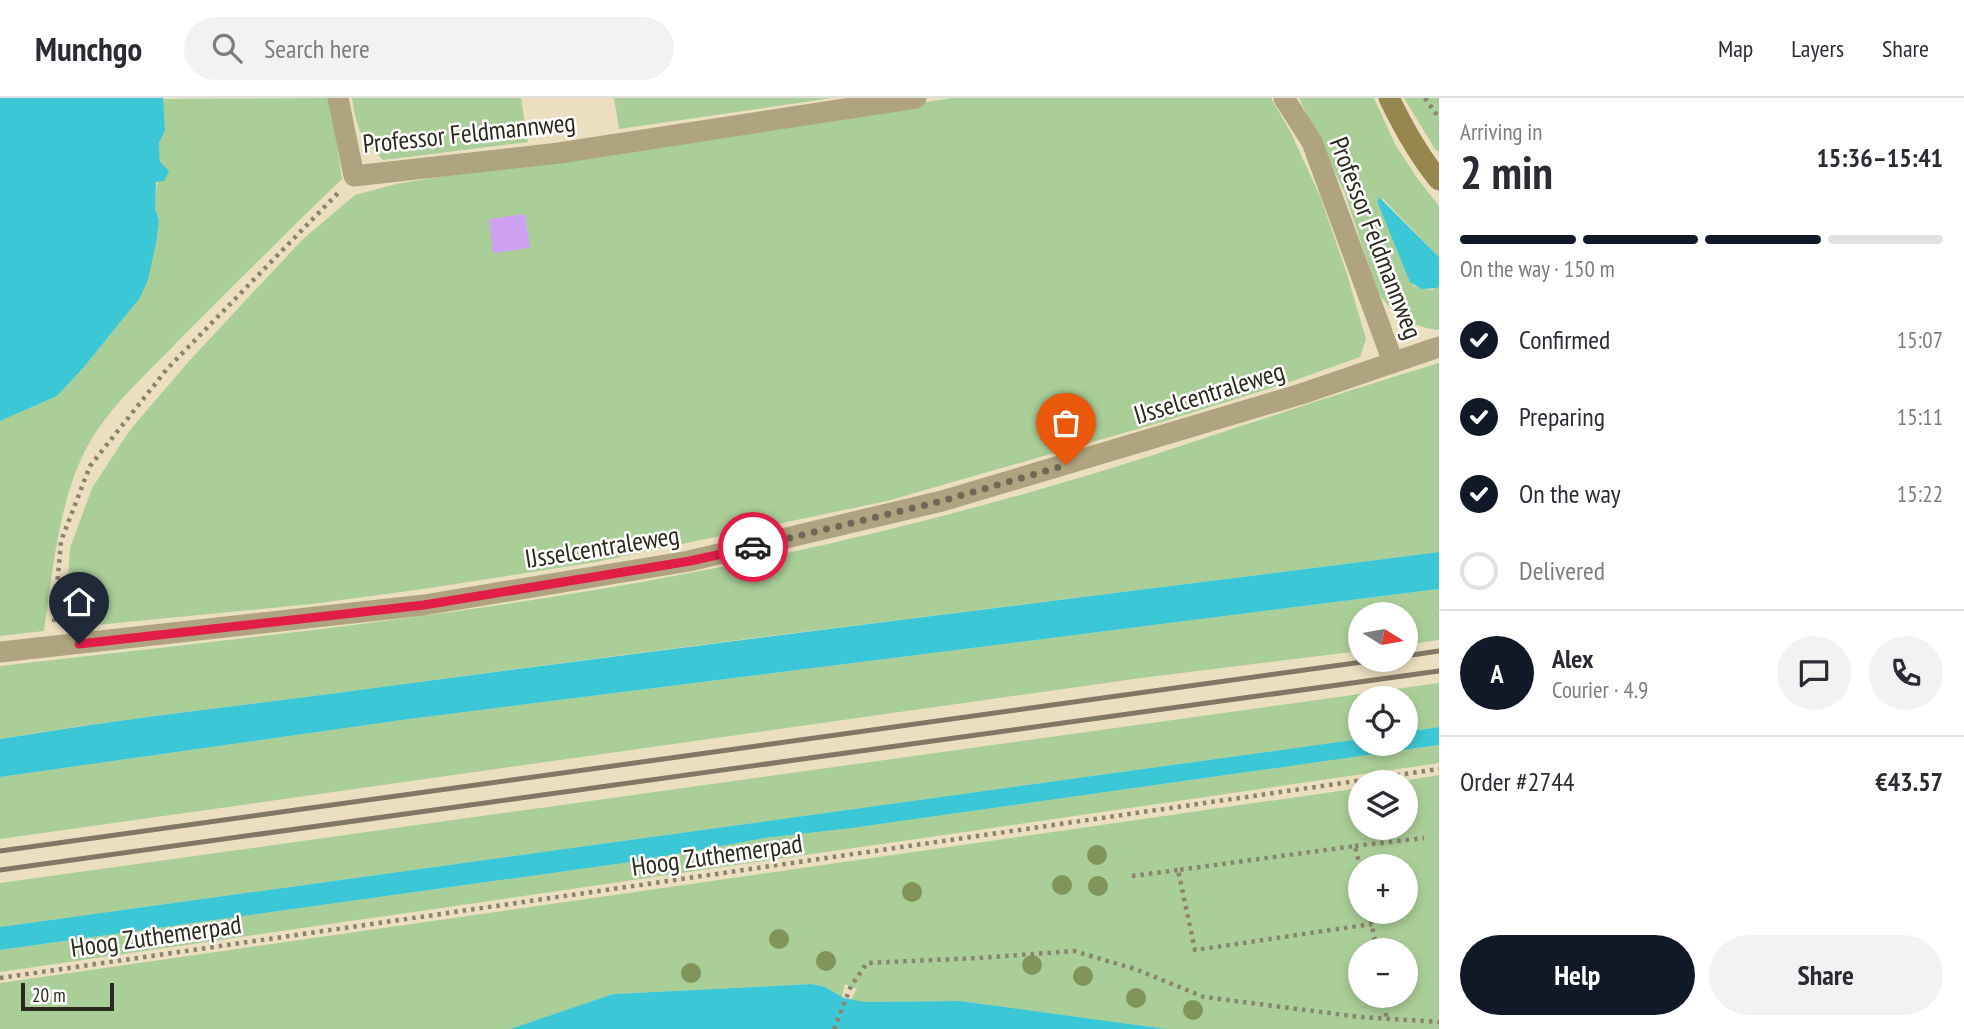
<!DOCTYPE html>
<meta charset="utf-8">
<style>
:root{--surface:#fff;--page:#f2f2f3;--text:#2b2b33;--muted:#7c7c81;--line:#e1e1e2;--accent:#111827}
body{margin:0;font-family:"PT Sans Narrow",sans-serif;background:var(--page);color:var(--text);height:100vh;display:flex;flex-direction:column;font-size:26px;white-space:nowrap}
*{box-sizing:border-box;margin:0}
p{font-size:23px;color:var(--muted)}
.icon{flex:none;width:38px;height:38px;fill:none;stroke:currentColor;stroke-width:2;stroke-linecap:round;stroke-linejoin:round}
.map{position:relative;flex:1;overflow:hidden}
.details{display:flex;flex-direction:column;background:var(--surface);width:525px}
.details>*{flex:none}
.needle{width:46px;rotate:101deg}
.fabs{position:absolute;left:1348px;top:504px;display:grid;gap:14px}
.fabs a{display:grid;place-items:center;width:70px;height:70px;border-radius:50%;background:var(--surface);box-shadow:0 4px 10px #0003;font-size:35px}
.scale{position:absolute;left:21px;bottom:18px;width:93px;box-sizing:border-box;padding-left:7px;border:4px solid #2c281c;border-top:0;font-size:19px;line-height:24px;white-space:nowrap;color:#2c281c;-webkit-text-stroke:5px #fff;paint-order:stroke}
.pin{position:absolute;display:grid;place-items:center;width:60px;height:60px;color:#fff;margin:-72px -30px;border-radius:50% 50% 50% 0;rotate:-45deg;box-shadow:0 0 7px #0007}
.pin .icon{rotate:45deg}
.courier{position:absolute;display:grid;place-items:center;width:70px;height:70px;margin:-35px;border:5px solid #e11d48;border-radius:50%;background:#fff;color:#222;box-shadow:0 2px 9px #0007}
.headline em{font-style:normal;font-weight:600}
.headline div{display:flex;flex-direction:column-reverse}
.headline{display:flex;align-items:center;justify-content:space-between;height:119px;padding:0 21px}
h1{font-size:46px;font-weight:600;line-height:52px}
.bar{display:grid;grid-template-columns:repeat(4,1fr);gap:10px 7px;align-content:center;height:84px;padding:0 21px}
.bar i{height:9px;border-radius:5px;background:var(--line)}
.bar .current{background:var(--accent)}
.bar p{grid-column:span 4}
.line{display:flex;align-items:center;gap:18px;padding:0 21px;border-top:2px solid var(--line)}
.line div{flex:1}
.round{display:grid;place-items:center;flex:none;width:74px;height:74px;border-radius:37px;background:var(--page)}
ol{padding:0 21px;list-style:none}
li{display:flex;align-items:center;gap:21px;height:77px}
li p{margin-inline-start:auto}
li .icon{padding:7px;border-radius:50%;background:var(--accent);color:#fff;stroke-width:4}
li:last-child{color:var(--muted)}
li i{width:38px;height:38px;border:4px solid var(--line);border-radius:50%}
.primary-button{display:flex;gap:14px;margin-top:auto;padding:14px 21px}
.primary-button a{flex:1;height:80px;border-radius:42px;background:var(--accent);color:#fff;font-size:28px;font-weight:600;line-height:80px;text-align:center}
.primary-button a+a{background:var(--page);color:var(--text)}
header{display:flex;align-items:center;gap:42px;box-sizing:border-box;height:98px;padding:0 35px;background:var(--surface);border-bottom:2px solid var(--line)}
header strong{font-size:33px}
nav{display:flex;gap:38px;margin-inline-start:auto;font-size:24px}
.search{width:490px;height:63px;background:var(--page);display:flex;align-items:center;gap:18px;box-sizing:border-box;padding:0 24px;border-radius:38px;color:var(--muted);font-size:26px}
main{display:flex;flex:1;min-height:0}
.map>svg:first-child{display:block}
.green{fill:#aace98;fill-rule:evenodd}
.water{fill:#3bc7d5}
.building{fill:#cda3f1}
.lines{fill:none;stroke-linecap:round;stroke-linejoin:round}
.path{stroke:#8b836e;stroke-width:4.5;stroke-dasharray:3.5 5;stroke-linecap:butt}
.street{stroke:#afa47f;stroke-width:21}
.secondary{stroke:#97864d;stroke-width:21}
.rail{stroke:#807864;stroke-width:5}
.tree{fill:#81955a}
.done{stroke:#6f6855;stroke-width:7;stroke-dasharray:0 12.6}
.route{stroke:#e11d48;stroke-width:9}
.labels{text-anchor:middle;stroke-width:5;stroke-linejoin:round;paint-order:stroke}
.street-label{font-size:26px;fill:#2c281c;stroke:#fff}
</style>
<header>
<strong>Munchgo</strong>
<div class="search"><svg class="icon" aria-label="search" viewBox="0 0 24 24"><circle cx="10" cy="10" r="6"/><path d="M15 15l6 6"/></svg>Search here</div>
<nav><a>Map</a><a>Layers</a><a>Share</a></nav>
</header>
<main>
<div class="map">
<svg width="1439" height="931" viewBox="0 0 1439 931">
<rect width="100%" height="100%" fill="#ebdfc0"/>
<!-- green -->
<g class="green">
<path d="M330,0L342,81C287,134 233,188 179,242C149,274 114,304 91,342C59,396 53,472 44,533L0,538V323L57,298L84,269L139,201L159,122L155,111V100L160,64L159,45L165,33L162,1Z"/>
<path d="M352,0H521L528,44L383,62C360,39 357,32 352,0Z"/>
<polygon points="614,0 832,0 619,31"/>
<polygon points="953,0 1271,0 1291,35 1320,98 1346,173 1366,241 1360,259 1293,283 1162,324 887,403 596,464 423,491 312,506 65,530 70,450 92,390 130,332 190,262 302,142 355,97 396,86 645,45"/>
<path d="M1299,0H1374L1395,46L1417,80L1439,108V159L1383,101L1377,103L1414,188L1432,192L1439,188V232C1411,229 1392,216 1377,193L1344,93Z"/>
<polygon points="1404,0 1439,0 1439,54 1435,51"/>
<path d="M1439,265V454C1089,499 739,540 390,588C260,606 129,619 0,641V568C260,538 521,513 778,457C903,430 1028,397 1150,358C1246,327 1342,294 1439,265Z"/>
<polygon points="1439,491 1439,542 1405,547 1405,516 1360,516 1360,553 1141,580 0,741 0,679 402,622"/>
<polygon points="1439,585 1439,629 1405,634 1405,600 1360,600 1360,641 0,829 0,785"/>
<polygon points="1439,647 1439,665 0,874 0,852 638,763 765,740 852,730"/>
<path d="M1439,677V931H1167L960,903L864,904L851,902L857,891L845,886L842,899L825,889L812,886L613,896L510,931H0V885L1360,690V730H1405V684H1398ZM1360,768H1405V814H1360ZM1360,852H1405V898H1360Z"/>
</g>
<!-- water -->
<g class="water">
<polygon points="0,0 163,0 165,33 159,45 160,64 169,73 164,83 156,84 155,111 159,122 156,145 148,182 139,201 84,269 57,298 0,323"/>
<polygon points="1380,100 1439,159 1439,188 1437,190 1422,191 1410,184 1377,103"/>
<path d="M1439,454V491L402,622L0,679V641C136,618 275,604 412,585C754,539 1097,498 1439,454Z"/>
<polygon points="1439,629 1439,647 852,730 765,740 638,763 0,852 0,829 1360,641 1360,646 1405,646 1405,634"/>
<polygon points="812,886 825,889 844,900 864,904 960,903 1167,931 510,931 613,896"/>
</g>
<!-- building -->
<polygon class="building" points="525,116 530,150 493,155 489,121"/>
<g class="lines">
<!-- path -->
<g class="path">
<polyline points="1425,0 1439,20"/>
<polyline points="54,524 61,443 90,368 167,271 338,95"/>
<polyline points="1355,748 1424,740"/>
<polyline points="1360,770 1355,748 1178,772 1195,852 1372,826"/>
<polyline points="1132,778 1178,772"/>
<polyline points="1369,814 1377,852"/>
<polyline points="0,880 1439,671"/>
<polyline points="1386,898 1386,921"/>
<polyline points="834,931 851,888 867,865 978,860 1074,853 1135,871 1204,899 1360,919 1439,924"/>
</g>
<!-- street -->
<g class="street">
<polyline points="338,0 354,78 559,55 916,0"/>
<polyline points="1284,0 1312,44 1393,264"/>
<polyline points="0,554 424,507 689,463 942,403 1301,296 1439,249"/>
</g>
<!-- secondary -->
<path class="secondary" d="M1389,0C1403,29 1418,57 1439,82"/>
<!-- rail -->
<g class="rail">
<polyline points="1405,558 1439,553"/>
<polyline points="0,753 1377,562"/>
<polyline points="0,772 1439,573"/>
</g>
</g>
<!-- trees -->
<g class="tree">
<circle cx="1097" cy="757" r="10"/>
<circle cx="1062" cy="787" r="10"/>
<circle cx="1098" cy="788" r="10"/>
<circle cx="912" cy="794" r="10"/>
<circle cx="779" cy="841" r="10"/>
<circle cx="826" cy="863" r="10"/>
<circle cx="1032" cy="867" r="10"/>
<circle cx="691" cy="875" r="10"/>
<circle cx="1083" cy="878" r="10"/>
<circle cx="1136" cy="900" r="10"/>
<circle cx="1193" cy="912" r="10"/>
</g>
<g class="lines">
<!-- done -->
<polyline class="done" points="753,449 942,403 1066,367"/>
<!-- route -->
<polyline class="route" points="79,546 424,507 690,463 753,449"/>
</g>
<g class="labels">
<!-- street labels -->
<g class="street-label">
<text transform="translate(469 35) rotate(-6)" y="9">Professor Feldmannweg</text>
<text transform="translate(1376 140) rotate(69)" y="9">Professor Feldmannweg</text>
<text transform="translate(1209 295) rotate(-17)" y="9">IJsselcentraleweg</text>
<text transform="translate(602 449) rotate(-9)" y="9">IJsselcentraleweg</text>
<text transform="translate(717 757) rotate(-8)" y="9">Hoog Zuthemerpad</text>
<text transform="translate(156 838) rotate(-8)" y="9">Hoog Zuthemerpad</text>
</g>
</g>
</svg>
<div class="fabs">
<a><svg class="needle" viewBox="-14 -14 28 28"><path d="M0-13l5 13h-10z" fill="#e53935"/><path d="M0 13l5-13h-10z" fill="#7c7c81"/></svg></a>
<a><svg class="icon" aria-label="locate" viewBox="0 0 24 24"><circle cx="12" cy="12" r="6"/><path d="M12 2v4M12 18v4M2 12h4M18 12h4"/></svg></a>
<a><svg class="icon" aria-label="layers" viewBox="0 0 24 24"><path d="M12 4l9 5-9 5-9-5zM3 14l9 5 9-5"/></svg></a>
<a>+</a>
<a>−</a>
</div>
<div class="scale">20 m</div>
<div class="pin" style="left:1066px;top:367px;background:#ea580c"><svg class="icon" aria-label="bag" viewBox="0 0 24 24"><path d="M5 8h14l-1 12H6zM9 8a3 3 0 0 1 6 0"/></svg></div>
<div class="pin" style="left:79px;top:546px;background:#1f2937"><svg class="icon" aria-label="home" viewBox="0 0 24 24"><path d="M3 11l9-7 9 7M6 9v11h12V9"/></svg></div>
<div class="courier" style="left:753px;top:449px"><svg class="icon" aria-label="car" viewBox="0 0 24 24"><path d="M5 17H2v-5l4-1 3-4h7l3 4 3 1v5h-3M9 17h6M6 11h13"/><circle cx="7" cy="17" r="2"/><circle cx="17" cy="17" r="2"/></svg></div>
</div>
<section class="details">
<div class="headline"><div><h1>2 min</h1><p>Arriving in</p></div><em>15:36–15:41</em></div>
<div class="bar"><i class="current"></i><i class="current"></i><i class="current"></i><i></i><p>On the way · 150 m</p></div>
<ol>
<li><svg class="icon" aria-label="check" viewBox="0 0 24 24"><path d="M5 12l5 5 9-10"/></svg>Confirmed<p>15:07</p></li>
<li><svg class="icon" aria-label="check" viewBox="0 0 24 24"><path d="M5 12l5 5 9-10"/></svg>Preparing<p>15:11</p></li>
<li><svg class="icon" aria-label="check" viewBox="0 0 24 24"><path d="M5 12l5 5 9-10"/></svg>On the way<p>15:22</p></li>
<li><i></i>Delivered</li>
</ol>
<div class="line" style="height:126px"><b class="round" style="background:var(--accent);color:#fff">A</b><div><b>Alex</b><p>Courier · 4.9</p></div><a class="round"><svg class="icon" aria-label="chat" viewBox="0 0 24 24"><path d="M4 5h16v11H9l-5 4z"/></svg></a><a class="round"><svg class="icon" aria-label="phone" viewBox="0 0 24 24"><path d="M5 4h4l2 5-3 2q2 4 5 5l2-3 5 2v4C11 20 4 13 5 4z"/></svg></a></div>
<div class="line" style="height:91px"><div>Order #2744</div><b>€43.57</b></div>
<div class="primary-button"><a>Help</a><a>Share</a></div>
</section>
</main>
